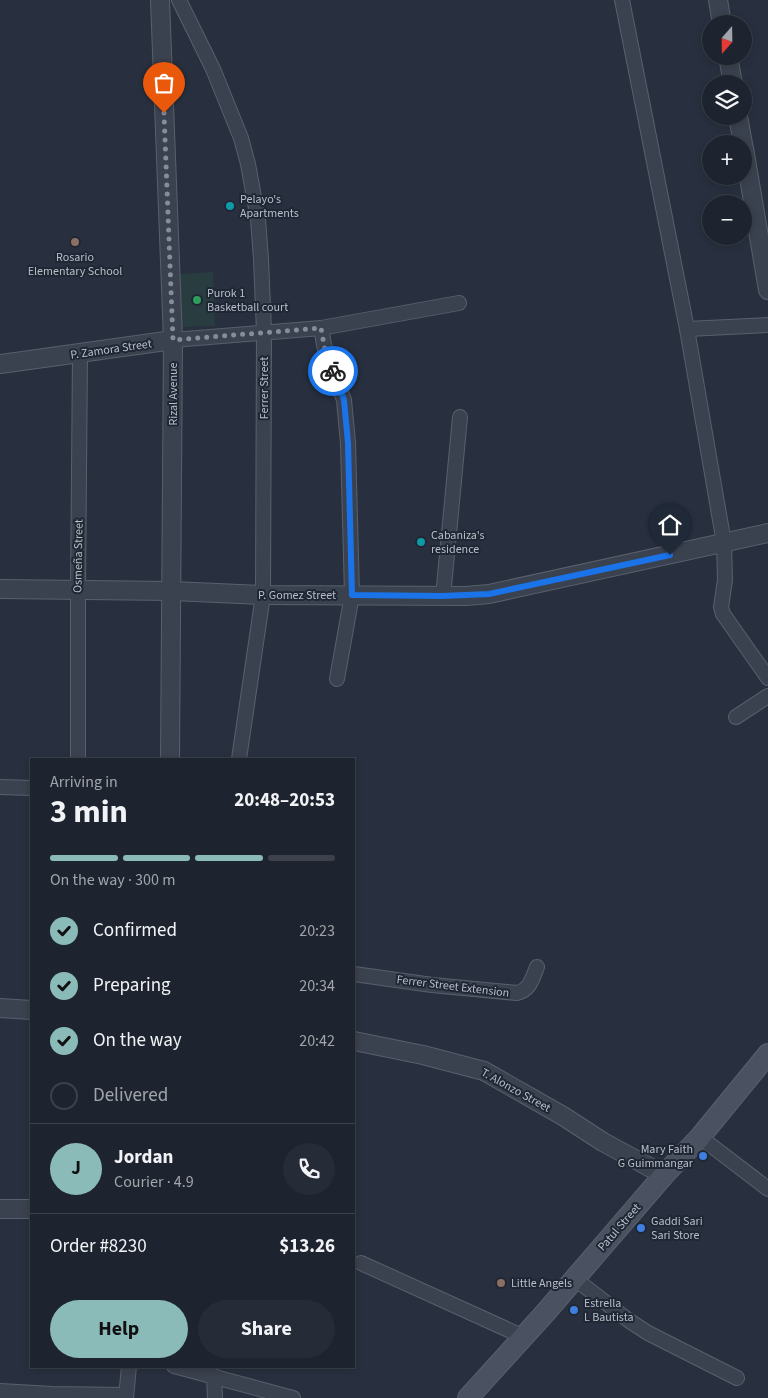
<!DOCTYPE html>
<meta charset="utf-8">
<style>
:root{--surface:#1e242f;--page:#262c37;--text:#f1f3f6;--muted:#a1a4aa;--line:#3c414b;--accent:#8bbbb9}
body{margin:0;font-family:"Source Sans 3",sans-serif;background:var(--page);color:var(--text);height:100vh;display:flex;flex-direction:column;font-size:19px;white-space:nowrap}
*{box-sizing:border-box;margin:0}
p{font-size:16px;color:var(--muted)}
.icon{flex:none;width:28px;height:28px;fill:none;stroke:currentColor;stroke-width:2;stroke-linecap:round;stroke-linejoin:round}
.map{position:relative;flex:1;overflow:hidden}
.sheet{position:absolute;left:30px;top:758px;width:325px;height:610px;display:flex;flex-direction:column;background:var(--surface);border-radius:0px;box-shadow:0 2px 8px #0003,0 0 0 1px var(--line)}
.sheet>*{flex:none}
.needle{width:32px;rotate:200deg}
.fabs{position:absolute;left:702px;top:15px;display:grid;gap:10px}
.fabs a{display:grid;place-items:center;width:50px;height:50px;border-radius:50%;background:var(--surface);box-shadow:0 2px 8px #0003,0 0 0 1px var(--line);font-size:25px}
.pin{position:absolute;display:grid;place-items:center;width:42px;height:42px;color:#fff;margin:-51px -21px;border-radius:50% 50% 50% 0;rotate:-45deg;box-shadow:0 0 5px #0007}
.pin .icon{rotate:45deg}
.courier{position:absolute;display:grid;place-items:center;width:50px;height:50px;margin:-25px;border:4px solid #1a73e8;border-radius:50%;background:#fff;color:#222;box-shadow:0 1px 6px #0007}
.summary em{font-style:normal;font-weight:700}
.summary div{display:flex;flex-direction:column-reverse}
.summary{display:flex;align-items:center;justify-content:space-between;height:85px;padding:0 20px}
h1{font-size:32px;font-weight:700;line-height:38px}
.bar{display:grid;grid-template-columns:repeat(4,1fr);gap:8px 5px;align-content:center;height:60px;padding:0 20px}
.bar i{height:6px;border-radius:4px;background:var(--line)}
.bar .current{background:var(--accent)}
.bar p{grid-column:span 4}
.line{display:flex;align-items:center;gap:12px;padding:0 20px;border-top:1px solid var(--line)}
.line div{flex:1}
.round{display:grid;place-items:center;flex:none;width:52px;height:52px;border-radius:26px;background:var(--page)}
ol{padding:0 20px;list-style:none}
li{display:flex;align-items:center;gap:15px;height:55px}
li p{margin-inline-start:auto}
li .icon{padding:5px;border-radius:50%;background:var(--accent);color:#111;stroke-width:4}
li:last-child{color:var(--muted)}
li i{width:28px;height:28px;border:2px solid var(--line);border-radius:50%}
.action{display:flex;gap:10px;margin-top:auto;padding:10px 20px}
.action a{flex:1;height:58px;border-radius:30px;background:var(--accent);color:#111;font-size:20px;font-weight:700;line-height:58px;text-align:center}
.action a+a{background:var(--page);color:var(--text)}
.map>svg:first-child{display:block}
.green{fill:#293c40}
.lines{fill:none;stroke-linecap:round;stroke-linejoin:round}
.minor-casing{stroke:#59606c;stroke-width:16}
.tertiary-casing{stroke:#59606c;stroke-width:20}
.secondary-casing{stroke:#59606c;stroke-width:22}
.minor{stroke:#3b424f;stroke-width:14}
.tertiary{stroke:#3b424f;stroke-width:18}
.secondary{stroke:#4a5161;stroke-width:20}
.done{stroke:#868c99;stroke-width:5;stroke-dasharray:0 9}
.route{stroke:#1a73e8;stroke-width:6}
.culture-dot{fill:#0f9aa8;stroke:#202734;stroke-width:2}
.education-dot{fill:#8d6e63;stroke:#202734;stroke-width:2}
.leisure-dot{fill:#2e9e5b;stroke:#202734;stroke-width:2}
.shop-dot{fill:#3f7fe0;stroke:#202734;stroke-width:2}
.labels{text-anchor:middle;stroke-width:4;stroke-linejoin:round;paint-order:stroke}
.poi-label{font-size:12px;fill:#b8bec9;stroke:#202734;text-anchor:start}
.street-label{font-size:12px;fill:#b8bec9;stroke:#202734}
</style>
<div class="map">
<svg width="768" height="1398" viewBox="0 0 768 1398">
<rect width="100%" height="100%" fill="#28303f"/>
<!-- green -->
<polygon class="green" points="213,272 215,326 181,327 179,274"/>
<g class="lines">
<defs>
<g id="minor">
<polyline points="179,0 213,69 241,138 248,164 258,219 261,259 264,332 263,595 239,759"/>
<polyline points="622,0 687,329 724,543 725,580 721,607 723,614 768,678"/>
<polyline points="321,328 325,350 344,400 348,443 352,595 337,679"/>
<polyline points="687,329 768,325"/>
<polyline points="173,340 321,328 459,303"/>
<polyline points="443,597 460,417"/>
<polyline points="736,717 768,696"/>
<polyline points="78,759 78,589 80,354"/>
<polyline points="0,787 31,788"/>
<path d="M354,974L432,985L517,993C530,990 532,979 537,967"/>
<polyline points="700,1137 768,1189"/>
<polyline points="361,1263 524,1337"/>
<polyline points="574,1278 628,1320 648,1333 737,1378"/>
<polyline points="174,1366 293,1398"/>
<polyline points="214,1376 215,1398"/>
<polyline points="0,1391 52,1394 126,1395"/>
<polyline points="126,1398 129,1366"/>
</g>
<g id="tertiary">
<polyline points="160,0 173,340 170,759"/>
<polyline points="718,0 722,24"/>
<polyline points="728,56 733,84"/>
<polyline points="738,116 743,144"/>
<polyline points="744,148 768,290"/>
<polyline points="0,364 173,340"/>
<polyline points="0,589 172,591 263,595 466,596 489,594 768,533"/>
<polyline points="0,1008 31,1010"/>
<polyline points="354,1041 423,1055 484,1071 563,1116 603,1142 664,1175"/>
<polyline points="0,1209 31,1209"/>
</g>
<polyline id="secondary" points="468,1398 546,1312 664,1175 700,1137 768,1054"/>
</defs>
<!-- minor casing -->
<use href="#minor" class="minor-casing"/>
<!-- tertiary casing -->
<use href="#tertiary" class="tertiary-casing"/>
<!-- secondary casing -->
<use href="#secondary" class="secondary-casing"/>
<!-- minor -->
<use href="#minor" class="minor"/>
<!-- tertiary -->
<use href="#tertiary" class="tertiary"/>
<!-- secondary -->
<use href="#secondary" class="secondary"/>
</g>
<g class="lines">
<!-- done -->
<polyline class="done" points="164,113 173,340 321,328 325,350 333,371"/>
<!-- route -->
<polyline class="route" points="333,371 344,400 348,443 352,595 442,596 489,594 670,555"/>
</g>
<!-- markers -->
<g class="culture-dot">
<circle cx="230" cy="206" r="5"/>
<circle cx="421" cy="542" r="5"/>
</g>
<g class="education-dot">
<circle cx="75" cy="242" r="5"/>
<circle cx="501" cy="1283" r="5"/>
</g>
<circle class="leisure-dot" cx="197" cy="300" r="5"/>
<g class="shop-dot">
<circle cx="703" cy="1156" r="5"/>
<circle cx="641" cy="1228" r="5"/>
<circle cx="574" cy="1310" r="5"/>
</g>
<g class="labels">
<!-- poi labels -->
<g class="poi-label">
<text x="240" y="203">Pelayo's<tspan x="240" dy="14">Apartments</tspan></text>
<text x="75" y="261" text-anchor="middle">Rosario<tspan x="75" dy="14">Elementary School</tspan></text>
<text x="207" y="297">Purok 1<tspan x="207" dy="14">Basketball court</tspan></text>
<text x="431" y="539">Cabaniza's<tspan x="431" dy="14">residence</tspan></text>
<text x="693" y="1153" text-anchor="end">Mary Faith<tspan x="693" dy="14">G Guimmangar</tspan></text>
<text x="651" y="1225">Gaddi Sari<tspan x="651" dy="14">Sari Store</tspan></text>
<text x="511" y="1287">Little Angels</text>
<text x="584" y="1307">Estrella<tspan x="584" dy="14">L Bautista</tspan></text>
</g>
<!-- street labels -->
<g class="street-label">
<text transform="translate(111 349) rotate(-8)" y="4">P. Zamora Street</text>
<text transform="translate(264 388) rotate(-90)" y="4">Ferrer Street</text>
<text transform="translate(173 394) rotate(-90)" y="4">Rizal Avenue</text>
<text transform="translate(78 556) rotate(-89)" y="4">Osmeña Street</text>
<text x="297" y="599">P. Gomez Street</text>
<text transform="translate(453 986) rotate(7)" y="4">Ferrer Street Extension</text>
<text transform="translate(516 1090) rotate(29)" y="4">T. Alonzo Street</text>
<text transform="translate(619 1227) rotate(-49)" y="4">Patul Street</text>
</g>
</g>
</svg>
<div class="fabs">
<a><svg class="needle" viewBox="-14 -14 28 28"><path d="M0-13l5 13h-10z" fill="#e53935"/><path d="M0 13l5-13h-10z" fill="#a1a4aa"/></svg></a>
<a><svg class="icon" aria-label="layers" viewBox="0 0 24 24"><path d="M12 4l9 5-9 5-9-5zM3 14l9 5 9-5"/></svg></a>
<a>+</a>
<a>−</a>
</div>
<div class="pin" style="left:164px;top:113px;background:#ea580c"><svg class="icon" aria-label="bag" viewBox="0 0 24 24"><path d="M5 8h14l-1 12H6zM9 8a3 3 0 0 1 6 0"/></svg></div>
<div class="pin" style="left:670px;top:555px;background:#1f2937"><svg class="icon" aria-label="home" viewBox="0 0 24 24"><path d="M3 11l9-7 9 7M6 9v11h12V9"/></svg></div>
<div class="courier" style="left:333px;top:371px"><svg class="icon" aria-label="bike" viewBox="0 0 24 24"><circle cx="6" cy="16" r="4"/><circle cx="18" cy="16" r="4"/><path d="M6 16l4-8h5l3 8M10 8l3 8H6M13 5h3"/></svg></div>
<section class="sheet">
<div class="summary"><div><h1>3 min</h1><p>Arriving in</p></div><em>20:48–20:53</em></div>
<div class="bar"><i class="current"></i><i class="current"></i><i class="current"></i><i></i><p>On the way · 300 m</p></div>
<ol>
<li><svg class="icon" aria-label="check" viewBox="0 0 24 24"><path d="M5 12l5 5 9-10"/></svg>Confirmed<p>20:23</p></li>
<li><svg class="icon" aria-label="check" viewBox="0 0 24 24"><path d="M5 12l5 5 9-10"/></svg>Preparing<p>20:34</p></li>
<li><svg class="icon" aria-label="check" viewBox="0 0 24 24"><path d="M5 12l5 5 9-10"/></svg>On the way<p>20:42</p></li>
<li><i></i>Delivered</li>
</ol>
<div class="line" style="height:90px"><b class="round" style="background:var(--accent);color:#111">J</b><div><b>Jordan</b><p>Courier · 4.9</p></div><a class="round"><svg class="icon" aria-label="phone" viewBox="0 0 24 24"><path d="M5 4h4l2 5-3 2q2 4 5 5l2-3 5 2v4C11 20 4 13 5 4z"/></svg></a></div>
<div class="line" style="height:65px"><div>Order #8230</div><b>$13.26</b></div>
<div class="action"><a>Help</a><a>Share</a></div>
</section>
</div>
